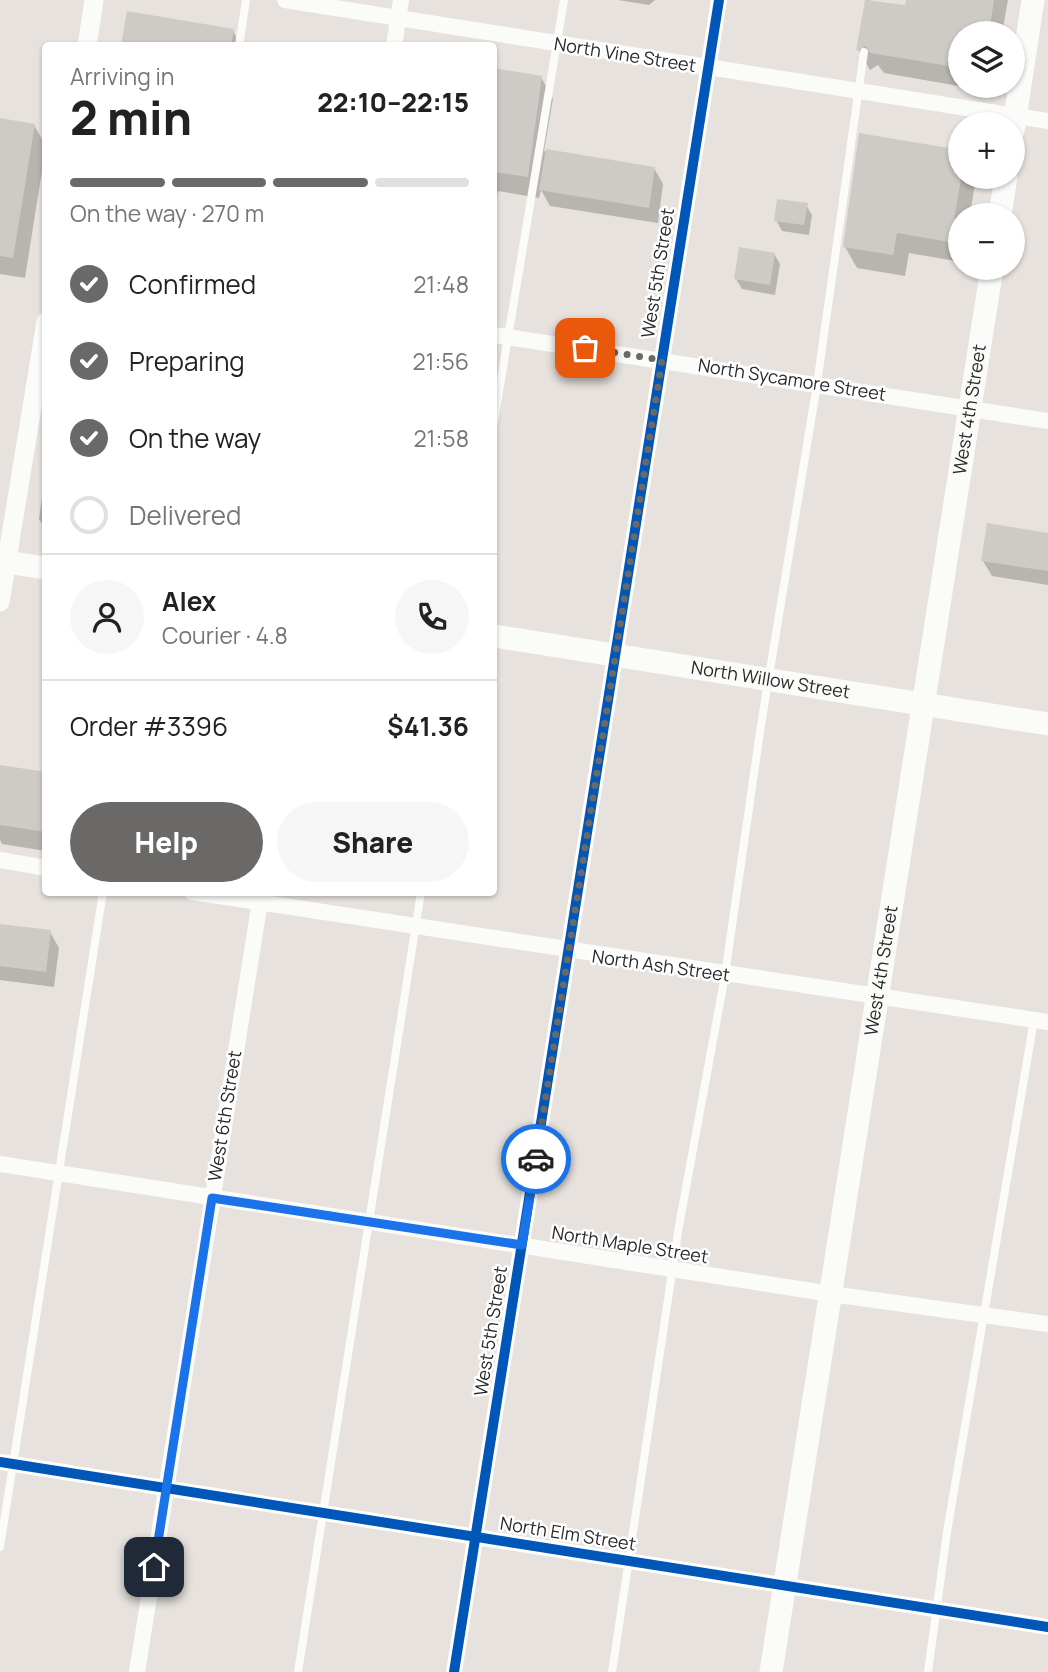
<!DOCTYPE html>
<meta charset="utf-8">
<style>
:root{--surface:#fff;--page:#f6f6f6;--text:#222;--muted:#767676;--line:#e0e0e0;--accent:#6b6967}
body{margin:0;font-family:Manrope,sans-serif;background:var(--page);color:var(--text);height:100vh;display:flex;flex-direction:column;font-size:26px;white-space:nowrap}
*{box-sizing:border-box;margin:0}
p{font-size:23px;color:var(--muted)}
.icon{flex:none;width:38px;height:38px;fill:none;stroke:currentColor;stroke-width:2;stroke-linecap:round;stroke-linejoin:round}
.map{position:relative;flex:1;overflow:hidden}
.panel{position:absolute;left:42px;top:42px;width:455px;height:854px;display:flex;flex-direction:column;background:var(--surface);border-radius:7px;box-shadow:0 2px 5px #0004}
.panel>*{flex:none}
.buttons{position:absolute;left:948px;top:21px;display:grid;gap:14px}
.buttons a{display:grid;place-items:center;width:77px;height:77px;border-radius:50%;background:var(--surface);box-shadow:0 2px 5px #0004;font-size:35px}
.pin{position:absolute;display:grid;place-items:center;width:60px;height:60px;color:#fff;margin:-30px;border-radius:14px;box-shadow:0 4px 10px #0006}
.courier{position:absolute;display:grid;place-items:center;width:70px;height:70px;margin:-35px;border:5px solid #1a73e8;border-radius:50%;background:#fff;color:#222;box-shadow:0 2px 9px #0007}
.headline em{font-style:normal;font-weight:800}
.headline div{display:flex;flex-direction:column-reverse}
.headline{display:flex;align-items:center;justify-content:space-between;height:119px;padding:0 28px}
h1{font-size:46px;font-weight:800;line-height:52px}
.bar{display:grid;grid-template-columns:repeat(4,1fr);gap:10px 7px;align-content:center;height:84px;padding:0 28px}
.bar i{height:9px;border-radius:5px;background:var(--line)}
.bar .on{background:var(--accent)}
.bar p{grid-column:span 4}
.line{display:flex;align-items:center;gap:18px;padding:0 28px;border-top:2px solid var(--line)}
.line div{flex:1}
.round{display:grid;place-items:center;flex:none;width:74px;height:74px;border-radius:37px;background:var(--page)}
ol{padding:0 28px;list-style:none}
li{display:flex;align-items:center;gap:21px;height:77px}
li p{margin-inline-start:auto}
li .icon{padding:7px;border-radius:50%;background:var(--accent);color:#fff;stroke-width:4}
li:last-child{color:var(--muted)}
li i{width:38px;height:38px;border:4px solid var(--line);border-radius:50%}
.primary-button{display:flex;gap:14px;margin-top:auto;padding:14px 28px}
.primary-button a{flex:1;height:80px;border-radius:42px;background:var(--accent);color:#fff;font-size:28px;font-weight:800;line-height:80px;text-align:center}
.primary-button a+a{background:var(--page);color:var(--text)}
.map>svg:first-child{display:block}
.shadow{fill:#0003}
.building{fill:#cecbc7}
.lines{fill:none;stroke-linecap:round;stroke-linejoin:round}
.service{stroke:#fbfbfa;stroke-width:8}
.minor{stroke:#fbfbfa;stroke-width:16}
.tertiary{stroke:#fbfbfa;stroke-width:19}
.secondary{stroke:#fbfbfa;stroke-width:23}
.cycleway-casing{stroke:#fff;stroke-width:15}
.cycleway{stroke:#0057b8;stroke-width:10}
.done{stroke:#6b6967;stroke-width:7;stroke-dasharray:0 12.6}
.route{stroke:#1a73e8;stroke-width:9}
.labels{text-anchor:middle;stroke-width:5;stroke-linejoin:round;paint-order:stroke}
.street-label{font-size:18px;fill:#282828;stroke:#fff}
</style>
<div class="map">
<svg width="1048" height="1672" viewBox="0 0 1048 1672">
<rect width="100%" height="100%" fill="#e7e2dd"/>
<!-- shadow -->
<g class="shadow">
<polygon points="618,0 655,0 649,5"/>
<polygon points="866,0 907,7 908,0 1008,0 1002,33 961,33 961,86 994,86 993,92 884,73 878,65 870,70 859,51"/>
<polygon points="233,31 241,46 123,46"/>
<polygon points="494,70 541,77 553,99 544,151 654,168 663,184 658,223 550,206 541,190 539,198 498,191 496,202 494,201"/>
<polygon points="0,120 34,125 46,146 25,278 0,274"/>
<polygon points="961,177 976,177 970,215 961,215 961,262 909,253 905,276 857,268 845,247"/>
<polygon points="806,205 812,215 809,235 782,231 776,220"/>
<polygon points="774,254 780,264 775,295 742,289 736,279"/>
<polygon points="45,477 46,477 46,530 39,519"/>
<polygon points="1048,534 1048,585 992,576 983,561"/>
<polygon points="0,766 46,774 46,851 2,844 0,840"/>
<polygon points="0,925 50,932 59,948 54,987 0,980"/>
</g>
<!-- building -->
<g class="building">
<polygon points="865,0 905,5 906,0 994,0 989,33 961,33 961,68 870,53 866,46 856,51"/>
<polygon points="127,11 234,29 231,46 121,46"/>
<polygon points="494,68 542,76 528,177 494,172"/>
<polygon points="0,118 35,124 13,258 0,256"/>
<polygon points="859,133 961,150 961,179 950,242 897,233 893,255 843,247"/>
<polygon points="546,149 655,167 649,208 539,190"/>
<polygon points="777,199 808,203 804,225 774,221"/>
<polygon points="739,247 775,253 770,285 734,279"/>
<polygon points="987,523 1048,533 1048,571 981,561"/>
<polygon points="0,765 46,772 46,832 0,825"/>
<polygon points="0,924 51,930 46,972 0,966"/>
</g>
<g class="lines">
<!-- service -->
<g class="service">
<polyline points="239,46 246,0"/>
<polyline points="494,422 564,0"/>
<polyline points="0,1547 103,892"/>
<polyline points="298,1672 421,892"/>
<polyline points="612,1672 679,1226 725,975 761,725 817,384 864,52"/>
<polyline points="928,1672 947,1532 1034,1020"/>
</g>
<!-- minor -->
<g class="minor">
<polyline points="285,0 1048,121"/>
<polyline points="394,46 401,0"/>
<polyline points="494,335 1048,421"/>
<polyline points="0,860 46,868"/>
<polyline points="192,892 1048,1022"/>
<polyline points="0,1164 831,1294 1048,1324"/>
<polyline points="0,1462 1048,1627"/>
<polyline points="137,1672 261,895"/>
<polyline points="454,1672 719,0"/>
</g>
<!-- tertiary -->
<g class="tertiary">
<polyline points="87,46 94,0"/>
<polyline points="0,602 46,322"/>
</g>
<!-- secondary -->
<g class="secondary">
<polyline points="1013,131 1033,0"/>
<polyline points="1000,215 1006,177"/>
<polyline points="0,561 46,568"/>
<path id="s1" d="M494,636L1048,724"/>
<path id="s2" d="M771,1672L992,268"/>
</g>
<defs>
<g id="cycleway">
<polyline points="0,1462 1048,1627"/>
<polyline points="454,1672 719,0"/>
</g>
</defs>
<!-- cycleway casing -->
<use href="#cycleway" class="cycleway-casing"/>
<!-- cycleway -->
<use href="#cycleway" class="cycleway"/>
</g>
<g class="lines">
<!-- done -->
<polyline class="done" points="536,1159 662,360 585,348"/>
<!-- route -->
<polyline class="route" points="154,1567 212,1198 522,1245 536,1159"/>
</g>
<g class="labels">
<!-- street labels -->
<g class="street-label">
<text transform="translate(625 55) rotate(9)" y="6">North Vine Street</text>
<text transform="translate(658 273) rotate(-81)" y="6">West 5th Street</text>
<text transform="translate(792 380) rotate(9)" y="6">North Sycamore Street</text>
<text dy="6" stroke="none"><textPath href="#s2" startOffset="1278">West 4th Street</textPath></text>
<text dy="6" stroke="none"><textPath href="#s1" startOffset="280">North Willow Street</textPath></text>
<text transform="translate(661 966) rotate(8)" y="6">North Ash Street</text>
<text dy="6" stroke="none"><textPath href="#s2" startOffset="710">West 4th Street</textPath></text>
<text transform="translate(225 1116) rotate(-81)" y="6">West 6th Street</text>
<text transform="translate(630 1245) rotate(9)" y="6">North Maple Street</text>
<text transform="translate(491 1331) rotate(-81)" y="6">West 5th Street</text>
<text transform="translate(568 1534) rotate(9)" y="6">North Elm Street</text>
</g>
</g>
</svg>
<div class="buttons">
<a><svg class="icon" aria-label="layers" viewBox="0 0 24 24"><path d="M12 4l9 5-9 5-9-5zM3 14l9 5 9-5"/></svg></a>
<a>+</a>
<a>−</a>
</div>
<div class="pin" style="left:585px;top:348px;background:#ea580c"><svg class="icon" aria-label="bag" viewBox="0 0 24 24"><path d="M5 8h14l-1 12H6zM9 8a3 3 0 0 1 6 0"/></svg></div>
<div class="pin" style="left:154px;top:1567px;background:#1f2937"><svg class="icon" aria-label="home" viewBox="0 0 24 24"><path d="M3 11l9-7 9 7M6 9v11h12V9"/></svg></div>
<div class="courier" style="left:536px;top:1159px"><svg class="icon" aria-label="car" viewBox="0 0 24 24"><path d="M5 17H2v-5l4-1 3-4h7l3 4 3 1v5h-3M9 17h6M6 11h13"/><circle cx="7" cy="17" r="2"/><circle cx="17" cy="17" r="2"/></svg></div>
<section class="panel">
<div class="headline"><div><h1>2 min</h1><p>Arriving in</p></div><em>22:10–22:15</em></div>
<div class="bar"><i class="on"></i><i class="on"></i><i class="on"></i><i></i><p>On the way · 270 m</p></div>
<ol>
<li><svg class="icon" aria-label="check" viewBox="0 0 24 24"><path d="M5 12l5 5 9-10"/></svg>Confirmed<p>21:48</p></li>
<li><svg class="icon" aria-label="check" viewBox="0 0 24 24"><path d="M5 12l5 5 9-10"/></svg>Preparing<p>21:56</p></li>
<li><svg class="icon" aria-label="check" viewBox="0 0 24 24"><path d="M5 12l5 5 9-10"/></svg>On the way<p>21:58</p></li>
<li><i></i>Delivered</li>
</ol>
<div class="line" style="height:126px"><a class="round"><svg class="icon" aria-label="person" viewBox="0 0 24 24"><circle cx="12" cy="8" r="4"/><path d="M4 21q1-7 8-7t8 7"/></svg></a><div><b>Alex</b><p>Courier · 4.8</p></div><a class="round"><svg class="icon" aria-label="phone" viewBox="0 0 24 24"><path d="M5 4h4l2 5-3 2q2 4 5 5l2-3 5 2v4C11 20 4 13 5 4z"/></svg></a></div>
<div class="line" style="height:91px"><div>Order #3396</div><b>$41.36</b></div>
<div class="primary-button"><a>Help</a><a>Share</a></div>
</section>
</div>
